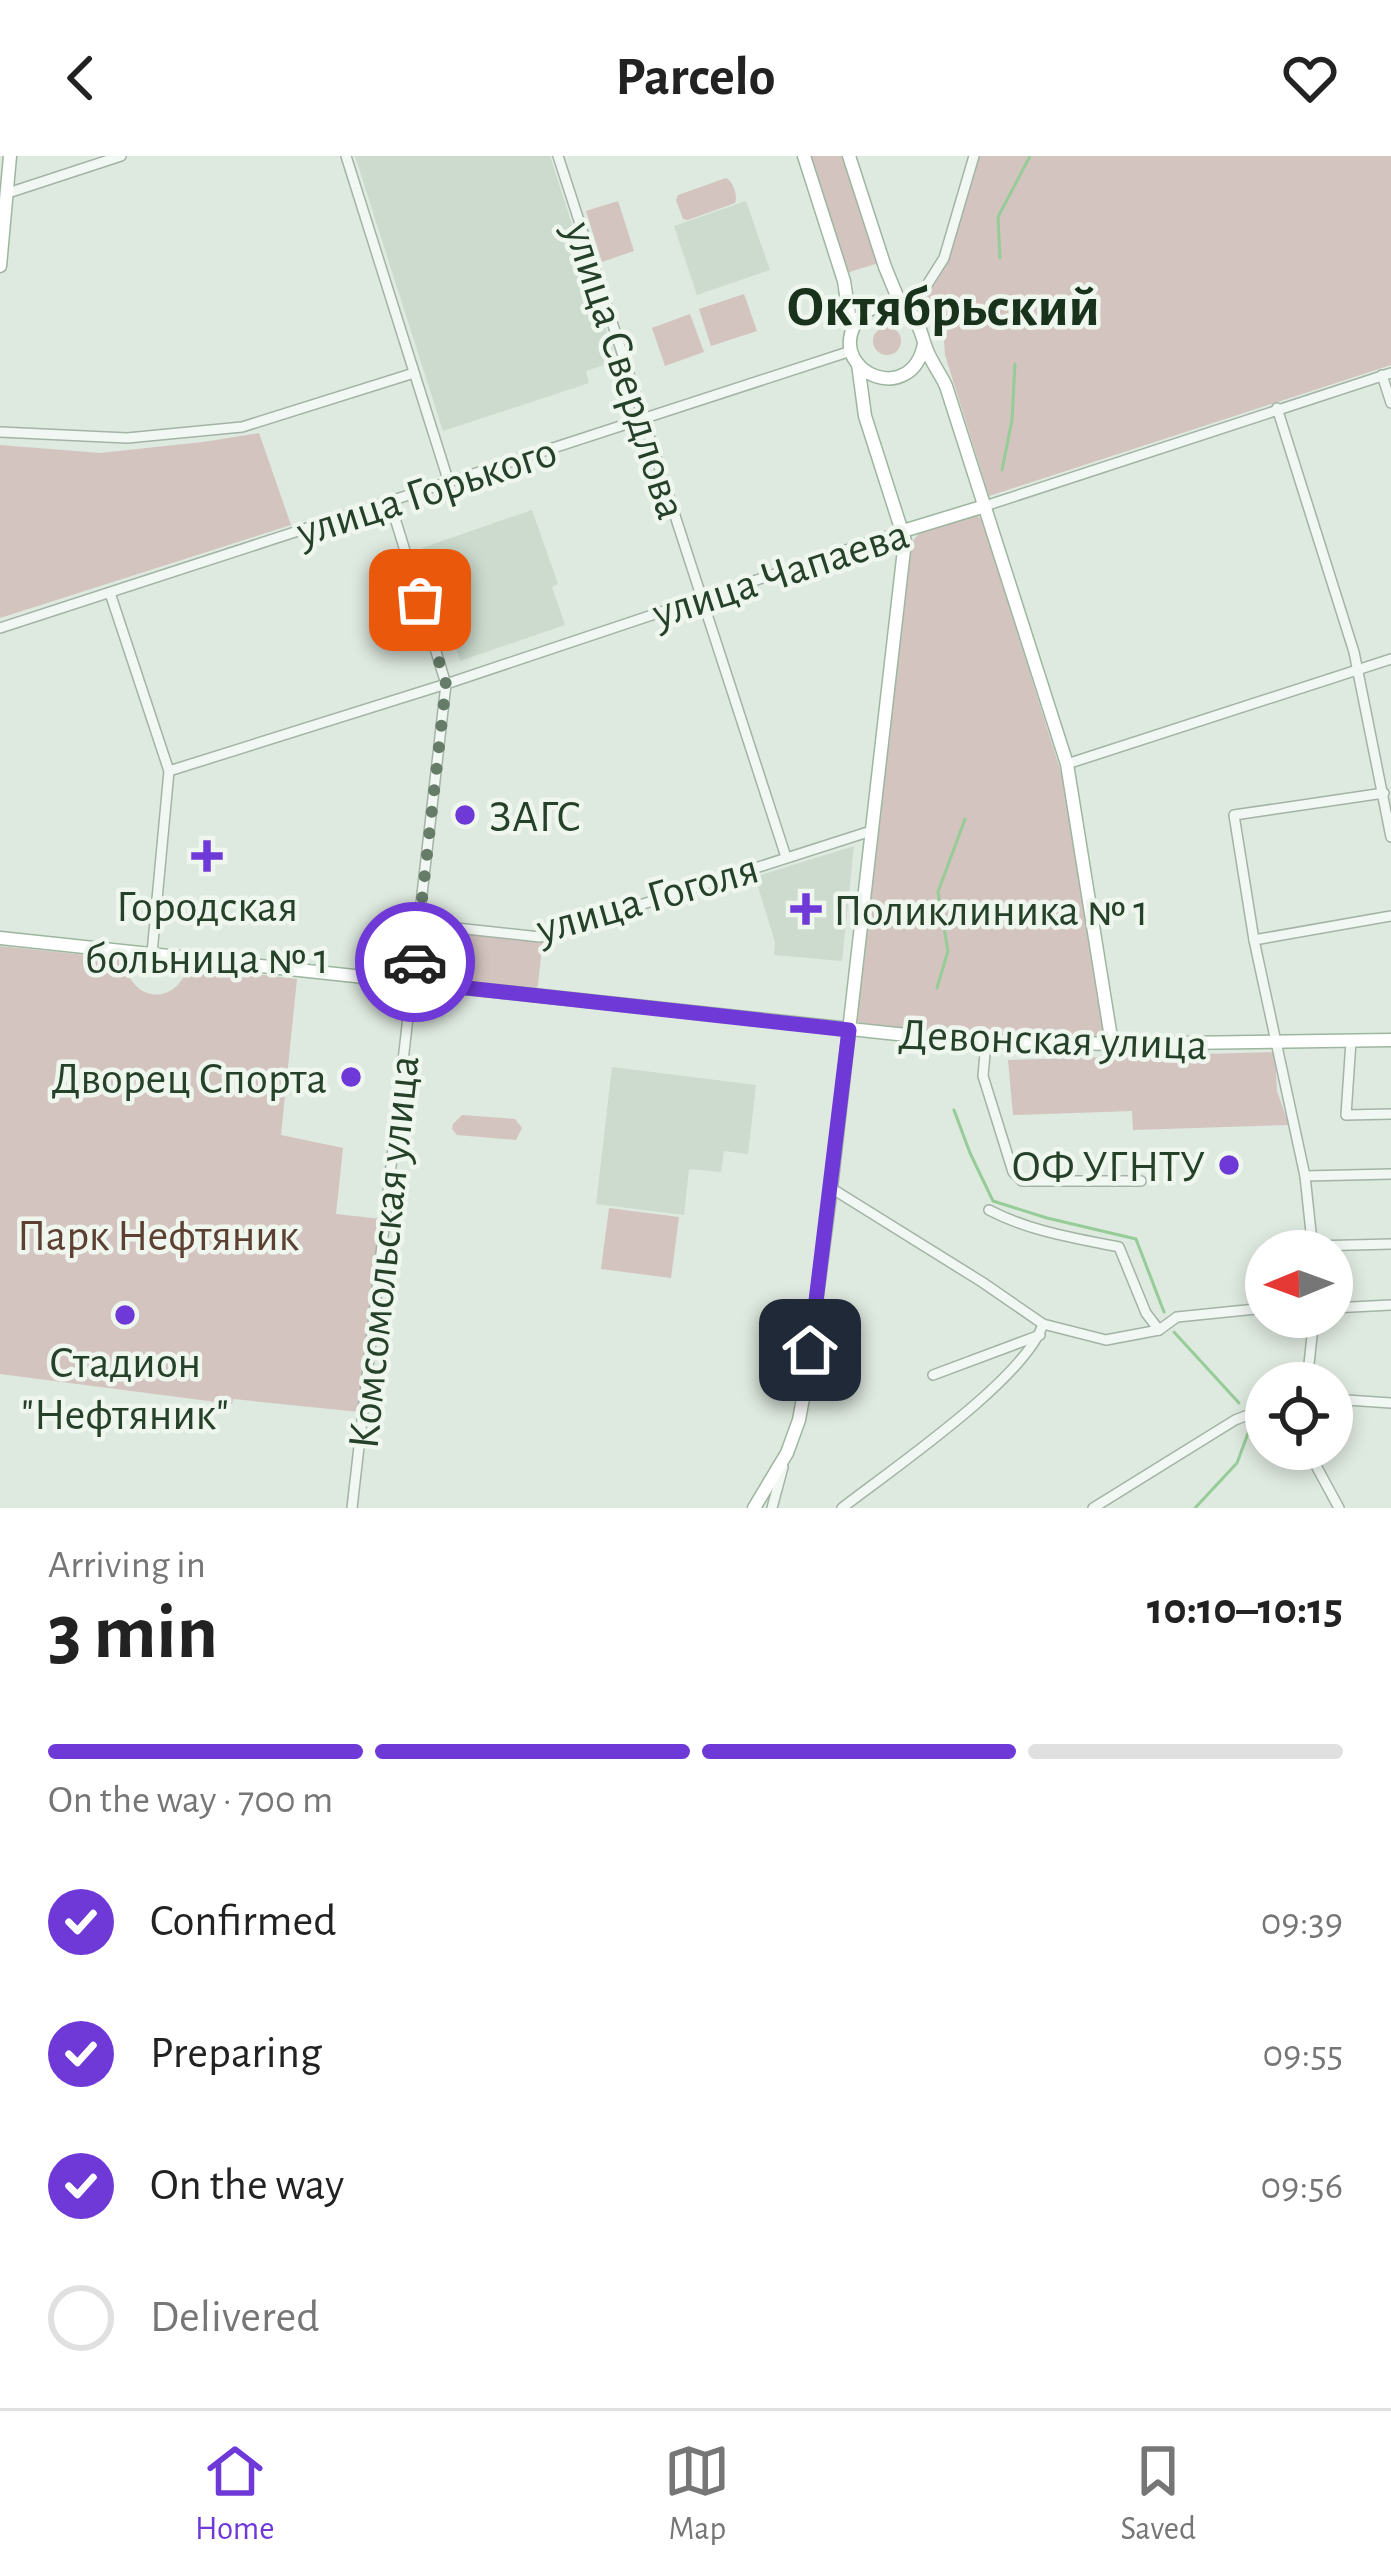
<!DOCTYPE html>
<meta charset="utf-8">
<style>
:root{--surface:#fff;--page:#f2f2f2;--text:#222;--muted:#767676;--line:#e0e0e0;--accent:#6f39d8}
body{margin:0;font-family:"Alegreya Sans",sans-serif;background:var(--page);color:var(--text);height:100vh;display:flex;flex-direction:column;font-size:45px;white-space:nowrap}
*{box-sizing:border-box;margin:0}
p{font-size:39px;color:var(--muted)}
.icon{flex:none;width:66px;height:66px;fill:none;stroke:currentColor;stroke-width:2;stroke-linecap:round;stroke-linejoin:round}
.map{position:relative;height:1352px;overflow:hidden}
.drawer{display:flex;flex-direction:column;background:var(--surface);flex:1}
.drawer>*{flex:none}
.needle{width:78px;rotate:269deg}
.fabs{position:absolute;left:1245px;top:1074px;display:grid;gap:24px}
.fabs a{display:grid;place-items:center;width:108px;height:108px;border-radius:50%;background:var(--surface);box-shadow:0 6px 18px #0003;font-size:60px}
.pin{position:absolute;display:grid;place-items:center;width:102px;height:102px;color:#fff;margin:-51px;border-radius:24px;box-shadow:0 6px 18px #0006}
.courier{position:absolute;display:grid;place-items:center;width:120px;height:120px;margin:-60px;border:9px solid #6f39d8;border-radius:50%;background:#fff;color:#222;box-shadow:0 3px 15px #0007}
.headline em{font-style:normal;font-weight:700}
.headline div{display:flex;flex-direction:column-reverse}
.headline{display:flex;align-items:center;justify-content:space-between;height:204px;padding:0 48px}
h1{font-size:78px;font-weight:700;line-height:90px}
.bar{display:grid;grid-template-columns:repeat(4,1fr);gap:18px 12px;align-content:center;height:144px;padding:0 48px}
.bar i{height:15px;border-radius:9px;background:var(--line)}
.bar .active{background:var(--accent)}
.bar p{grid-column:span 4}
ol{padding:0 48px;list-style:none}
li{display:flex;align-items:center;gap:36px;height:132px}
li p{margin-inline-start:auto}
li .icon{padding:12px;border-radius:50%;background:var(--accent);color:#fff;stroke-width:4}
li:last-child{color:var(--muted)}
li i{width:66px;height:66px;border:6px solid var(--line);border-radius:50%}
header{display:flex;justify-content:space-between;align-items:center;height:156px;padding:0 48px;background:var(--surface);font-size:54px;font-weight:700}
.tabs{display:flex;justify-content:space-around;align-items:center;height:168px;border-top:3px solid var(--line);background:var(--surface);font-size:33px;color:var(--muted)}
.tabs a{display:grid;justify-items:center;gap:6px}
.tabs .active{color:var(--accent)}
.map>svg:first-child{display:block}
.built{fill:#ccdbce}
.green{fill:#d4c4bf}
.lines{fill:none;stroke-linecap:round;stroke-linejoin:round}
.stream{stroke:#96cc97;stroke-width:3}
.minor-casing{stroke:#a3b3a5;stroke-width:12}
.major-casing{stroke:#9db69f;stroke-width:15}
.minor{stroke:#f1f7f2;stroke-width:9}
.major{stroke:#fff;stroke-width:12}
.done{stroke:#667c69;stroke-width:12;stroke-dasharray:0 21.6}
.route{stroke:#6f39d8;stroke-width:15}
.poi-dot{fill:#6f39d8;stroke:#eef6ee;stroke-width:4.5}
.labels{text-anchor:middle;stroke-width:9;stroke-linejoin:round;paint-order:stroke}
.street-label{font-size:45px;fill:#26412a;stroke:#eef6ee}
.poi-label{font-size:45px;fill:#26412a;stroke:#eef6ee;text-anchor:start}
.park-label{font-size:45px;fill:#5e4032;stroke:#eef6ee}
.district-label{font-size:57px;font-weight:bold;fill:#19321c;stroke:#eef6ee}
</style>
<header><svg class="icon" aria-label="back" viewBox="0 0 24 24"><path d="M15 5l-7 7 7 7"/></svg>Parcelo<svg class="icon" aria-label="heart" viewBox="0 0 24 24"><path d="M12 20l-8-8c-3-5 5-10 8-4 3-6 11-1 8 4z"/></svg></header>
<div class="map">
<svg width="1391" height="1352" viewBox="0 0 1391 1352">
<rect width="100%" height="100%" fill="#dee9df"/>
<!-- built -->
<g class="built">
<polygon points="355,0 550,0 616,205 586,215 589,227 443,275"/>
<polygon points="746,45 770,114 697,139 674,70"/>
<polygon points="532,354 558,428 552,431 565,469 460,505 422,392"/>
<polygon points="854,690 842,805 774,799 775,786 755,721"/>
<polygon points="612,911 756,929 748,998 724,995 721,1016 689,1013 684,1059 596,1048"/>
</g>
<!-- green -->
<g class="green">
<polygon points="808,0 848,0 882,106 846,117"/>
<polygon points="980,0 1391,0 1391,209 989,340 945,199 943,171 934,154 925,145 949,104"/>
<path d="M726,22C733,25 738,40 735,47L688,64L683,63L676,44L678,39Z"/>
<polygon points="618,45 634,95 602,106 586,55"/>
<polygon points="744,138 757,175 711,190 699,153"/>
<polygon points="690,158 704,196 665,210 652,172"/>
<circle cx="887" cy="185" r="14"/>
<polygon points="259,277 291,369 0,462 0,289 100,297 203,286"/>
<polygon points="977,359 982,364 1064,626 1105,872 1097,881 965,880 862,868 857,864 912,386 920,376"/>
<polygon points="423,772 543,784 537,836 418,823"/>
<path d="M0,790L125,803C128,846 176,852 188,810L297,823L281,979L343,992L336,1058L381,1063L359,1256L233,1243L232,1248L0,1218Z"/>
<polygon points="1275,896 1277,935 1289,969 1133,974 1132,955 1013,959 1008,904"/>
<polygon points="462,959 515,963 522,972 516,984 457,979 452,973 453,968"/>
<polygon points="609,1052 679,1061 671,1122 601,1113"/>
</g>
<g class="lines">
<!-- stream -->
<g class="stream">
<polyline points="1000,102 998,61 1030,0"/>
<polyline points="1002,314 1012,264 1015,208"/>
<polyline points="937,832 948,795 938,736 965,663"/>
<polyline points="954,954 970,997 993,1045 1047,1062 1136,1083 1164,1156"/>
<polyline points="1174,1176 1239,1247"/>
<polyline points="1195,1352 1237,1307 1250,1272"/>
</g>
<defs>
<g id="minor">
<polyline points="346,0 449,327"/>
<polyline points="558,0 786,701"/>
<polyline points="8,37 121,0"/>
<polyline points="910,156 944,102 974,0"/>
<polyline points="1382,219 1391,247"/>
<polyline points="1277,252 1354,496 1391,681"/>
<polyline points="0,276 127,282 242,271 414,217"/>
<polyline points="985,350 1391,217"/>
<polyline points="110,437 169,615 152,797"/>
<polyline points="0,472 851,195"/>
<polyline points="1067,608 1391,503"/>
<polyline points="169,615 446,528 903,375"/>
<polyline points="419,768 540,781 871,675"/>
<polyline points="1254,784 1391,760"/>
<polyline points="1351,885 1346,959 1391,958"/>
<polyline points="986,886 983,920 1013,1016 1022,1025 1141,1025"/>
<polyline points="1305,1020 1391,1018"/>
<polyline points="831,1032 982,1126 1043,1168 1106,1184 1159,1174 1177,1161 1266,1152"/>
<path d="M989,1054C1029,1075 1074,1082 1119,1091L1146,1157L1159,1174"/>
<polyline points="1313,1090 1391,1088"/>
<polyline points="1313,1095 1305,1020 1254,784 1234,659 1384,637"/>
<polyline points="1332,1152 1391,1149"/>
<polyline points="933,1219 1040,1179"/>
<polyline points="1307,1227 1314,1161"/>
<polyline points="1332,1243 1391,1247"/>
<polyline points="1307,1293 1339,1352"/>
<polyline points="352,1352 446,528 390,346"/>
<polyline points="772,1352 783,1311"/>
<path d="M842,1352C891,1314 1026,1222 1043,1168"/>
<polyline points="1093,1352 1235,1264 1266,1252"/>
</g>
<g id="major">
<polyline points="804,0 844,125 851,172"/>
<polyline points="849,0 885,111 902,152"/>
<polyline points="0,110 10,0"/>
<path d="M924,188C912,250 831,218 854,170C860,158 871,151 883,149C913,145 918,167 925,189C929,203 940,217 946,230L1067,608L1112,888"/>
<polyline points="903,375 985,350"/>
<polyline points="0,782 953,884 1112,888 1391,884"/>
<polyline points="754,1352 787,1297 799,1264 805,1231 831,1032 905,385 865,260 858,208"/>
</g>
</defs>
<!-- minor casing -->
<use href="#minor" class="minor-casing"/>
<!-- major casing -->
<use href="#major" class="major-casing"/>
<!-- minor -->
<use href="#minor" class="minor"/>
<!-- major -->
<use href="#major" class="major"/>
</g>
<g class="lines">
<!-- done -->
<polyline class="done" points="415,806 446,528 420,444"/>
<!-- route -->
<polyline class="route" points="415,806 412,826 849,874 810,1194"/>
</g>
<!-- markers -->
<g class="poi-dot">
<circle cx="465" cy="659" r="12"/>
<path d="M201 682h12v12h12v12h-12v12h-12v-12h-12v-12h12z"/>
<path d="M800 735h12v12h12v12h-12v12h-12v-12h-12v-12h12z"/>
<circle cx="351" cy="921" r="12"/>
<circle cx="1229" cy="1009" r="12"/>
<circle cx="125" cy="1159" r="12"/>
</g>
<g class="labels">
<!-- street labels -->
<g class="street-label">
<text transform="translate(627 214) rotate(72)" y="16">улица Свердлова</text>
<text transform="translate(426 334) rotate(-18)" y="16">улица Горького</text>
<text transform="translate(780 416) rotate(-18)" y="16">улица Чапаева</text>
<text transform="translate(647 741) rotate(-16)" y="16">улица Гоголя</text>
<text transform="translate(1053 882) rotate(2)" y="16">Девонская улица</text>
<text transform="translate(382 1096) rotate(-84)" y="16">Комсомольская улица</text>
</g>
<!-- poi labels -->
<g class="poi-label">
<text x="489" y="675">ЗАГС</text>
<text x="207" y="765" text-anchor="middle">Городская<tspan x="207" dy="52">больница № 1</tspan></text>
<text x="833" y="769">Поликлиника № 1</text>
<text x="327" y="937" text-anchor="end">Дворец Спорта</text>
<text x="1205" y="1025" text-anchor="end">ОФ УГНТУ</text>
<text x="125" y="1221" text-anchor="middle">Стадион<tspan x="125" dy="52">"Нефтяник"</tspan></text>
</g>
<!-- park labels -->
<g class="park-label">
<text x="158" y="1094">Парк Нефтяник</text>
</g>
<!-- district labels -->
<g class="district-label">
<text x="943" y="169">Октябрьский</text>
</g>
</g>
</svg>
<div class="fabs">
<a><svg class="needle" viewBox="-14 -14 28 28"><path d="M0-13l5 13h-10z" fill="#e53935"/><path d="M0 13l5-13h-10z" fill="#767676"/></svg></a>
<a><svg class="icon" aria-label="locate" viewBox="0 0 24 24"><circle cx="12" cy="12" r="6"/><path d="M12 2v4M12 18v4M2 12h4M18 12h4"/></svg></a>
</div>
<div class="pin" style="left:420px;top:444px;background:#ea580c"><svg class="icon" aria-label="bag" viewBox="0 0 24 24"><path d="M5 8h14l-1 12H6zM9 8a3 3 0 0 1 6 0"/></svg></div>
<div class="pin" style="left:810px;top:1194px;background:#1f2937"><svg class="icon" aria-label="home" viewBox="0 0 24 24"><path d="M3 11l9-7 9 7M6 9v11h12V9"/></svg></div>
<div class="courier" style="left:415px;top:806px"><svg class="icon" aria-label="car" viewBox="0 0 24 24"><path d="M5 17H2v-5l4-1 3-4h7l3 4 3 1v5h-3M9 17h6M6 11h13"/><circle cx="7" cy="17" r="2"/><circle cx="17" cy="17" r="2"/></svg></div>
</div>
<section class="drawer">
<div class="headline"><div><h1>3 min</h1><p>Arriving in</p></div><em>10:10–10:15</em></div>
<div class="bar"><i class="active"></i><i class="active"></i><i class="active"></i><i></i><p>On the way · 700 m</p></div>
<ol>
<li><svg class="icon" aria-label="check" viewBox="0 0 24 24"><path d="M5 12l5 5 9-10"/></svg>Confirmed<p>09:39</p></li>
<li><svg class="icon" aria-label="check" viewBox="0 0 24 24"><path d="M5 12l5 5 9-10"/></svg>Preparing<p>09:55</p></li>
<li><svg class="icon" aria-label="check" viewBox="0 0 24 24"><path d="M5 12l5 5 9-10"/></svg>On the way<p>09:56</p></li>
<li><i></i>Delivered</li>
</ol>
</section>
<nav class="tabs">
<a class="active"><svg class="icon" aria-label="home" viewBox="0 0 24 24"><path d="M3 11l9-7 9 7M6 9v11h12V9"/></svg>Home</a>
<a><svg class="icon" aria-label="map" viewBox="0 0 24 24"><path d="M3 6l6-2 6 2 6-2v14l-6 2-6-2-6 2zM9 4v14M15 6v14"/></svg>Map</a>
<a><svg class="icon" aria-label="saved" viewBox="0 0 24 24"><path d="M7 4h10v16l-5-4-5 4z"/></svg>Saved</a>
</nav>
